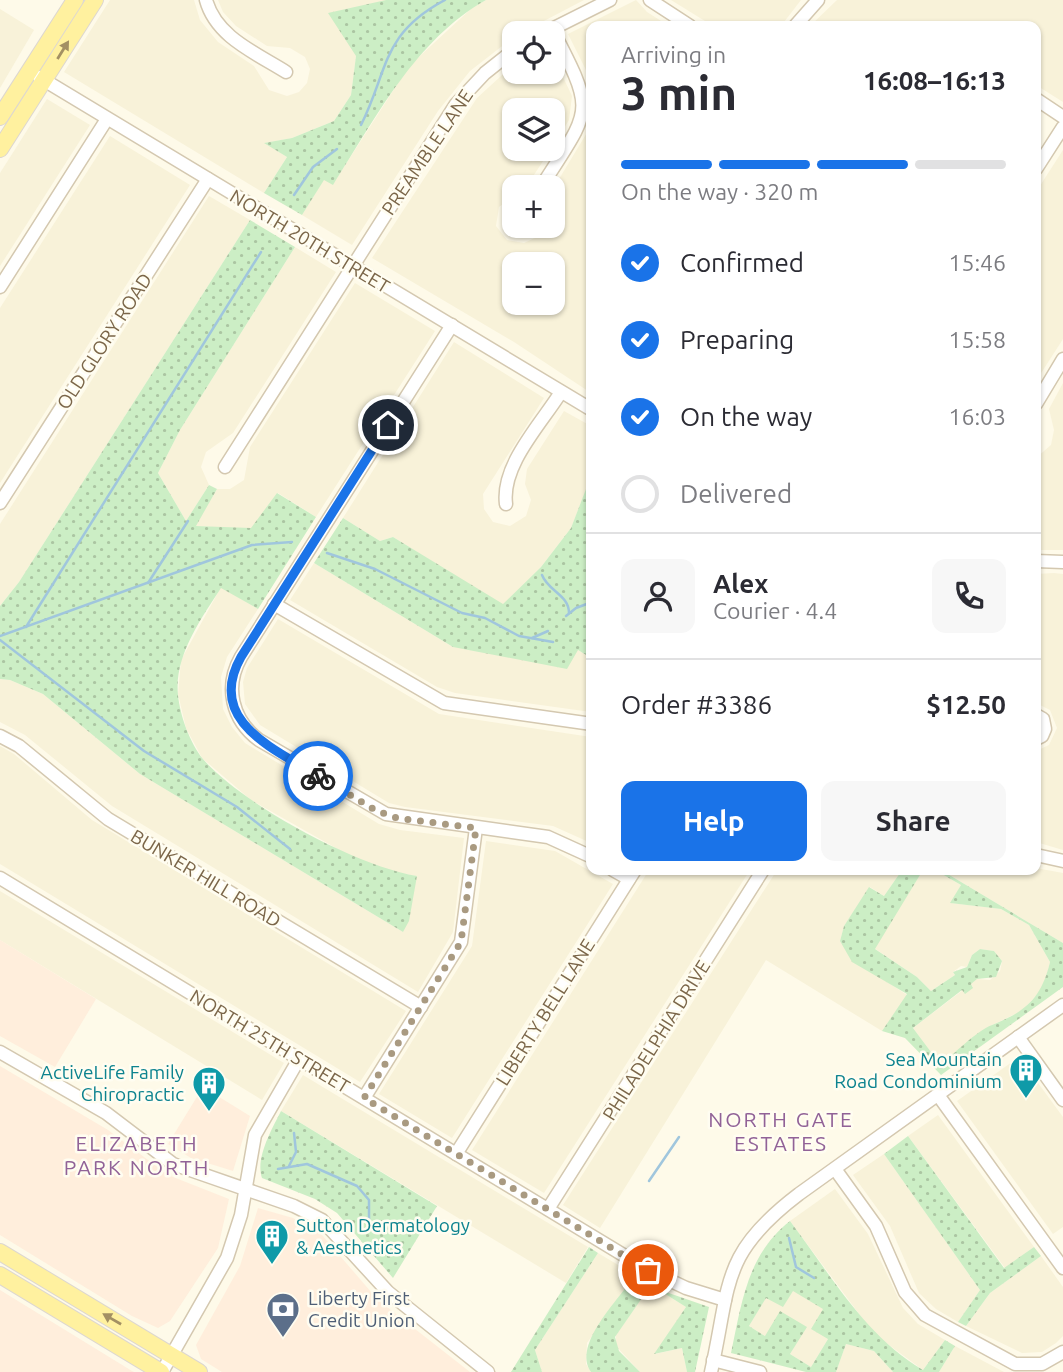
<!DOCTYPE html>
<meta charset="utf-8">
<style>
:root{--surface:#fff;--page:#f7f7f7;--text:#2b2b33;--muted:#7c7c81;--line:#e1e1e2;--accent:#1a73e8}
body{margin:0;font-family:Ubuntu,sans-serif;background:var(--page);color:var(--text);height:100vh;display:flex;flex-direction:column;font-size:26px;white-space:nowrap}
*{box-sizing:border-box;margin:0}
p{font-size:23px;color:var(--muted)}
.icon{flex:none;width:38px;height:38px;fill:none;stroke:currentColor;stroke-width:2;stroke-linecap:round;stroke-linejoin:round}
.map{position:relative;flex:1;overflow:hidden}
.side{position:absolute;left:586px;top:21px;width:455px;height:854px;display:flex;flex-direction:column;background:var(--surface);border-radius:14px;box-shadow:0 2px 5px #0004}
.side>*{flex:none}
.controls{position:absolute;left:502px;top:21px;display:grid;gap:14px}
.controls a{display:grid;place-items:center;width:63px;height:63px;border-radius:14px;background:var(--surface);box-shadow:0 2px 5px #0004;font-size:35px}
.pin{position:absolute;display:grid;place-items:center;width:60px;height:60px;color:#fff;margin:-30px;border:4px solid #fff;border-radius:50%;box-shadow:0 2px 7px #0007}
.courier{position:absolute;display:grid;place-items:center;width:70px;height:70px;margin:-35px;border:5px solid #1a73e8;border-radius:50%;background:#fff;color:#222;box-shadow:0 2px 9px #0007}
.headline em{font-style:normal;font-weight:600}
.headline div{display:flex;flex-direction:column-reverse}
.headline{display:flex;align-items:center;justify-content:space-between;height:119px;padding:0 35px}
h1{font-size:46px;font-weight:600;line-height:52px}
.bar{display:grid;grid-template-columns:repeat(4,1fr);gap:10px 7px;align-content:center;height:84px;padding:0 35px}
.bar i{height:9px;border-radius:5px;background:var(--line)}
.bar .current{background:var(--accent)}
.bar p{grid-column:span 4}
.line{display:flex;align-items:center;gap:18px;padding:0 35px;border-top:2px solid var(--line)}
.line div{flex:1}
.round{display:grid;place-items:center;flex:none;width:74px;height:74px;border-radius:14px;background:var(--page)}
ol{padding:0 35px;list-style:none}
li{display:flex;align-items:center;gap:21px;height:77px}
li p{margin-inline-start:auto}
li .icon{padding:7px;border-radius:50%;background:var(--accent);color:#fff;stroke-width:4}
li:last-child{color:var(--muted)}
li i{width:38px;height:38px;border:4px solid var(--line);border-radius:50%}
.primary-button{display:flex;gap:14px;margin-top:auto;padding:14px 35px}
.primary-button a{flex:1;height:80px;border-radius:14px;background:var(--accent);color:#fff;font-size:28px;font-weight:600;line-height:80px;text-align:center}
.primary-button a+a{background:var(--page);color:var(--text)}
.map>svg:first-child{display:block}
.residential{fill:#f8f2d9;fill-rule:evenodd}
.commercial{fill:#ffeedc}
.park{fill:url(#park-dots);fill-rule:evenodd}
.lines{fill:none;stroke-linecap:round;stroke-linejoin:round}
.stream{stroke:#a0c6dd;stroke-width:2.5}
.minor-casing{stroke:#d4c8b0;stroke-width:15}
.major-casing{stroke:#ddd7d0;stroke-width:18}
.minor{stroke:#fff;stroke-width:12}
.major{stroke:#fff19f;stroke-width:16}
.oneway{fill:#a39063}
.done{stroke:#a99a81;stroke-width:7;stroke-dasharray:0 12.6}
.route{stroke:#1a73e8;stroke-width:9}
.labels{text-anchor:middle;stroke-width:5;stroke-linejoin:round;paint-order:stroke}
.street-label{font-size:19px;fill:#7b6649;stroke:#fffdf1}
.culture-label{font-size:19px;fill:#0d838f;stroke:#fffdf1;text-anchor:end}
.service-label{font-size:19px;fill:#4e5e75;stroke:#fffdf1;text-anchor:start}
.neighbourhood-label{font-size:21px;letter-spacing:2px;fill:#916297;stroke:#fffdf1}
</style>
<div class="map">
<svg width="1063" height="1372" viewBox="0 0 1063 1372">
<defs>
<pattern id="park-dots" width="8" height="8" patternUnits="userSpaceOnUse" patternTransform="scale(1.75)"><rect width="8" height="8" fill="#cceec5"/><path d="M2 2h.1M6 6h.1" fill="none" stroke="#abc5a2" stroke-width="1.8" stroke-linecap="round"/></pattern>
</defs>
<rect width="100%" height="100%" fill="#fefae9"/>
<!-- residential -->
<g class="residential">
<polygon points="110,0 194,0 200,20 218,42 254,66 269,90 287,96 299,92 307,83 310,69 305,57 290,48 267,46 236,26 223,12 218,0 386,0 381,3 356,56 351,95 334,121 292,138 265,143 287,157 264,193 64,72"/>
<polygon points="486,0 584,0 521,33 514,33 514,37 470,71 438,111 352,245 302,215 324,179 333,184 409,66 473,7"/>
<polygon points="636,0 647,12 669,26 592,26 591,80 568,34"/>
<polygon points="671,0 801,0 781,26 713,26"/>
<polygon points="837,0 1063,0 1063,102 1036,85 1036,26 810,26"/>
<polygon points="0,9 34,30 0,88"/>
<path d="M553,56L572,96L569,120L553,146V110H514V149H551L526,187H514V196L499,207L496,226L507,240L524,243L537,237L543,226H553V189L591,126V393L514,342L372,258L477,98L514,64V72H553ZM514,264H553V303H514Z"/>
<polygon points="47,99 90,125 0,266 0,173"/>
<polygon points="110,136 190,185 0,483 0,308"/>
<polygon points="1063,150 1063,339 1036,381 1036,192"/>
<polygon points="209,196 250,220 19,582 0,606 0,524"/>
<polygon points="295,247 336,272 233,433 206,452 201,467 209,485 186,521 158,473 180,430"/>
<polygon points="355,283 435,331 316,517 278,493 251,529 195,526 217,489 230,489 244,480 250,447"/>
<polygon points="454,342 544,398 483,494 484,509 493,522 510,526 526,516 531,500 525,484 527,469 564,411 591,426 591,477 571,528 541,567 503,605 393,537 380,541 343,518"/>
<polygon points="1063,383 1063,550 1036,550 1036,458 1051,445 1054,430 1049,409"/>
<polygon points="314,563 453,647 578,650 591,658 591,712 455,693 437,687 290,600"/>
<polygon points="1054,573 1063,574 1063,850 1036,842 1036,751 1049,745 1057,728 1050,710 1036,703 1036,574"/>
<polygon points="221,587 258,609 227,657 221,677 223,709 232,727 245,743 379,824 400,830 464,838 453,932 418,992 112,806 25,735 0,722 0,679 10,680 43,694 140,774 403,932 416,876 388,871 350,856 251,800 202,758 186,728 178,694 181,660"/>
<polygon points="278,619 439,714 591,737 591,843 553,826 405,807 389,803 260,725 245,704 243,682 247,668"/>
<polygon points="0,746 14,754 92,820 406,1011 360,1082 0,864"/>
<polygon points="486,841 555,851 613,884 452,1138 379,1094 472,946"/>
<polygon points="1036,868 1063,873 1063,943 941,870"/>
<polygon points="649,870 750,870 544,1193 472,1150"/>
<polygon points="777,870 842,870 851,875 855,870 902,870 884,896 870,887 844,926 840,941 874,973 907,995 882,1031 766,960 600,1228 563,1205"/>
<polygon points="923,870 935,870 961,885 951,903 1001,909 1029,925 1050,962 1044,987 1022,1011 992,1025 940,1064 913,1028 963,990 973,987 970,984 977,979 990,980 1000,971 1002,961 994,951 980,949 972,955 967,967 961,966 953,972 955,975 931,991 917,977 874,948"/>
<polygon points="0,891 284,1063 262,1100 0,940"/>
<polygon points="1019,1057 1063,1117 1063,1227 1053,1234 957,1101"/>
<polygon points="303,1075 588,1247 566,1283 281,1111"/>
<polygon points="938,1115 1034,1247 1005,1268 908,1136"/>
<polygon points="884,1154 980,1290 958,1322 936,1309 919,1293 890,1226 853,1175"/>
<polygon points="835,1189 868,1234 903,1308 918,1324 945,1340 923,1370 874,1334 790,1221"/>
<polygon points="598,1253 635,1275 587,1343 586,1364 591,1372 542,1372 535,1350"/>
<polygon points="1041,1256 1063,1287 1063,1336 1056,1343 1042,1352 1022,1353 966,1326 990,1293"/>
<polygon points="651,1285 686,1307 655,1354 682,1348 687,1372 640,1372 616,1346 616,1335"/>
<polygon points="793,1290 824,1309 828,1339 811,1367 790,1354 806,1327 765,1336 749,1326 766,1297"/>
<polygon points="846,1344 874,1351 893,1372 836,1372"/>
<polygon points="955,1346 1004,1372 939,1372"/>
</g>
<!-- commercial -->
<g class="commercial">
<polygon points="0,940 96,999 55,1067 0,1036"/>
<polygon points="0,1066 108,1130 168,1175 229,1199 218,1248 170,1321 158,1328 132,1316 0,1235"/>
<polygon points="203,1087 250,1116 233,1171 191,1158 168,1144"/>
<polygon points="258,1208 293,1218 322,1235 378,1300 470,1372 222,1372 201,1359 196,1345 240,1266"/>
<polygon points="0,1290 132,1371 134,1372 0,1372"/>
</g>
<!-- park -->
<g class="park">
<path d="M386,0H486C416,39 375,119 333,185L324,180L302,215L264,193L287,157L264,143L292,138L334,121L351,95L356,56L328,13Z"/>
<path d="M250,220L295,247L180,430L158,473L186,521L209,485L217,489L196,526L251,528L277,493L316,517L258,609L221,588C201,619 174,656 178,695C180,716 190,743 203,759C243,805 357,866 417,876L409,921L403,932L140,774L43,694L10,680L0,679V606L19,582Z"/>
<polygon points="591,476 591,658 578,650 567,669 453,647 314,563 343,518 380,541 393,537 503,604 541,567 571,528"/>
<path d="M902,870H923L875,949L917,977L931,991L955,975L953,972L967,967L972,955L980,949L994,951L1002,961L996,977L977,979L971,984L973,988L965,994L962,990L913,1028L940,1064C955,1054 976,1031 992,1025C1024,1012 1041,1000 1050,962L1029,925L1001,909L950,903L961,885L935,870H941L1063,943V987L941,1075L905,1038L882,1031L907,994L852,962L840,941L844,926L869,887L884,896Z"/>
<path d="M281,1111L437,1206L393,1278L337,1213L315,1199L262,1178C255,1158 272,1129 281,1111Z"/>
<polygon points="908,1136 1004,1268 1034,1247 1041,1256 990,1293 966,1326 958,1322 980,1290 884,1154"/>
<path d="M790,1221C831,1275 864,1335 923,1370L945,1340L955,1346L939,1372H893L874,1351L846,1344L836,1372H806L731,1353C742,1302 747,1255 790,1221ZM793,1291L823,1309L811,1329L828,1339L811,1367L790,1354L807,1327L780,1311L765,1336L749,1326L766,1298L783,1307Z"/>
<polygon points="589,1247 598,1253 535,1350 542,1372 511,1372"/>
<path d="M635,1275L663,1291L709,1307L695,1372H687L682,1348L654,1354L686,1307L651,1285L615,1337L619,1351L640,1372H591C572,1344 619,1300 635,1275Z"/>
</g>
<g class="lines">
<!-- stream -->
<g class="stream">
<path d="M361,125C389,69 381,34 445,0"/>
<polyline points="294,195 313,167 337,149"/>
<polyline points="327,553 375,569 462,613 485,618 519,636 553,642"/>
<path d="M542,575C548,591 569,595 569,613"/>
<polyline points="148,583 188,521"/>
<polyline points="566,616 576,608 592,602"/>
<polyline points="26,627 261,252"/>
<polyline points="0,636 252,545 292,542"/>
<polyline points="532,638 548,631"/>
<polyline points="0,640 144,751 237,807 290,849"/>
<polyline points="289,1166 296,1152 294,1133"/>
<polyline points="278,1169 307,1164 357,1186 369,1200 369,1226"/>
<polyline points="649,1181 679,1137"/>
<polyline points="789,1238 796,1267 814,1278"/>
</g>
<defs>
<g id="minor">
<path d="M206,0C216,37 256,53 286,72"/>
<polyline points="650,0 690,26"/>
<polyline points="795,26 818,0"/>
<polyline points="544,33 610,0"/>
<polyline points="39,77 592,410"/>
<polyline points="1036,99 1063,117"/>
<polyline points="1036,169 1063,127"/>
<path d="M541,187C591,108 597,115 552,29"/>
<polyline points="0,287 107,119"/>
<path d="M452,325L241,657C224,687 232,720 259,740L386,814L548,837L592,857"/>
<polyline points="1036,404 1063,359"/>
<polyline points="225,467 456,104 485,73 514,50"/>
<polyline points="0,503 208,179"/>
<path d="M506,504C501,465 541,424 561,392"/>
<polyline points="1036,561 1063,562"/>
<polyline points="274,604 444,703 592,724"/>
<polyline points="1036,715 1043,719 1045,729 1042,736 1036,739"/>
<polyline points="0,736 19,746 108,819 421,1007"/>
<polyline points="1036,855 1063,861"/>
<polyline points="613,870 629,879"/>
<polyline points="0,878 648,1270 686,1288 725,1300"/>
<polyline points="1018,1037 1063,1100"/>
<polyline points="0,1052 106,1113 173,1164 294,1206 322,1220 388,1292 488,1372"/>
<polyline points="938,1095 1063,1268"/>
<polyline points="364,1098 461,942 476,828"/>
<polyline points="456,1154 635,870"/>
<polyline points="835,1169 876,1226 905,1292 925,1315 1015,1364 1042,1364 1063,1352"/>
<polyline points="548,1209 763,870"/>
<polyline points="713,1360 760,1372"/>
<polyline points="162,1372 227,1258 241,1215 255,1135 299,1059"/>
<path d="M711,1372C731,1283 720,1254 799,1194L1063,1005"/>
</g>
<g id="major">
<polyline points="0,117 75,0"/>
<polyline points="0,149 95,0"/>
<polyline points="0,1252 199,1372"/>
<polyline points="0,1275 161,1372"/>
</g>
</defs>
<!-- minor casing -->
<use href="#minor" class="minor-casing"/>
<!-- major casing -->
<use href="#major" class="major-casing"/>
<!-- minor -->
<use href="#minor" class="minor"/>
<!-- major -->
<use href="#major" class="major"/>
</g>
<!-- one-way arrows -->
<defs><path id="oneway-solid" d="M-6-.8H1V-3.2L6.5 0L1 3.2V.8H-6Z" transform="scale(1.75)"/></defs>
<g class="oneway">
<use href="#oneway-solid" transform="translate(63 50) rotate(-58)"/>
<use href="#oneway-solid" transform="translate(112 1319) rotate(-150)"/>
</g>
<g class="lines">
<!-- done -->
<polyline class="done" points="318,776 377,811 397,818 476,828 461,942 364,1098 648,1270"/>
<!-- route -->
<path class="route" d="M318,776C275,749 205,721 241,657L388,425"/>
</g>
<!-- icons -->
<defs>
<symbol id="building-pin" viewBox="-11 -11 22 30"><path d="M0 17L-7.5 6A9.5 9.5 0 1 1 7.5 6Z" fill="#0f9aa8" stroke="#fffdf1"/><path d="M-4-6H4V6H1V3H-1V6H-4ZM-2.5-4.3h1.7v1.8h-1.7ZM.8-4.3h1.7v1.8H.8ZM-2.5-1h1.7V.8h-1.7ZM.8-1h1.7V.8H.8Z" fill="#fff"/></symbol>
<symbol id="bank-pin" viewBox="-11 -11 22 30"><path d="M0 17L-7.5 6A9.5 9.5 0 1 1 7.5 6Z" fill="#5c6f8a" stroke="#fffdf1"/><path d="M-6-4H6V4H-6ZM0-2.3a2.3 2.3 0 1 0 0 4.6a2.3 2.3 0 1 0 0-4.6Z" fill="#fff"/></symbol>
</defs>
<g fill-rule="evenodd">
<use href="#building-pin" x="1007" y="1051" width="38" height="52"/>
<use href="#building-pin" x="190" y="1064" width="38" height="52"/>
<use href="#building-pin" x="253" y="1217" width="38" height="52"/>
<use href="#bank-pin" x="264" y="1290" width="38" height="52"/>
</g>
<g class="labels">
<!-- street labels -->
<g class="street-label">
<text transform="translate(427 152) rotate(-56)" y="7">PREAMBLE LANE</text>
<text transform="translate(310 241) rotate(31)" y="7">NORTH 20TH STREET</text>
<text transform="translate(104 341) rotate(-57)" y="7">OLD GLORY ROAD</text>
<text transform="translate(206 878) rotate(31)" y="7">BUNKER HILL ROAD</text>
<text transform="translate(545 1012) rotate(-58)" y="7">LIBERTY BELL LANE</text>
<text transform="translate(656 1040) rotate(-58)" y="7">PHILADELPHIA DRIVE</text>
<text transform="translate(270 1041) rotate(31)" y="7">NORTH 25TH STREET</text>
</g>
<!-- culture labels -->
<g class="culture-label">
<text x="1002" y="1066">Sea Mountain<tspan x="1002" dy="22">Road Condominium</tspan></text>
<text x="184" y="1079">ActiveLife Family<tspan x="184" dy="22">Chiropractic</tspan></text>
<text x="296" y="1232" text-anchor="start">Sutton Dermatology<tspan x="296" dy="22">&amp; Aesthetics</tspan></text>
</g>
<!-- service labels -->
<g class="service-label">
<text x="308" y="1305">Liberty First<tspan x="308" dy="22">Credit Union</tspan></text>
</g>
<!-- neighbourhood labels -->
<g class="neighbourhood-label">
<text x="781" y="1127">NORTH GATE<tspan x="781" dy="24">ESTATES</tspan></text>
<text x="137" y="1151">ELIZABETH<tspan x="137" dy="24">PARK NORTH</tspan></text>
</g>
</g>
</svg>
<div class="controls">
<a><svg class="icon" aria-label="locate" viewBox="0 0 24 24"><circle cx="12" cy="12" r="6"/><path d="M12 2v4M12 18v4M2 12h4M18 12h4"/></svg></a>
<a><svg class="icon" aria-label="layers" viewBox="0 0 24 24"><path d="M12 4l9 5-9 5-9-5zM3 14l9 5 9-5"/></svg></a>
<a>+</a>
<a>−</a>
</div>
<div class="pin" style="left:648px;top:1270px;background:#ea580c"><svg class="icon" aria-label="bag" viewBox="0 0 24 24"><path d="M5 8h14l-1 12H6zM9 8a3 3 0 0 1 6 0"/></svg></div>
<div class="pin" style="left:388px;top:425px;background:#1f2937"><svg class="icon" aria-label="home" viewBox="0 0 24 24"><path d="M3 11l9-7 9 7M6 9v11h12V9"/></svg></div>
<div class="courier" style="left:318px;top:776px"><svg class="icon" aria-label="bike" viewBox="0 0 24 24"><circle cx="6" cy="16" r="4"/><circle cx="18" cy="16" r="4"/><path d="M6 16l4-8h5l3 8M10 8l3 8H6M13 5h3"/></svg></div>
<section class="side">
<div class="headline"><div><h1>3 min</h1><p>Arriving in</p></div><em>16:08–16:13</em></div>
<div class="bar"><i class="current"></i><i class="current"></i><i class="current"></i><i></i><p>On the way · 320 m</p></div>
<ol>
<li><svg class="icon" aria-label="check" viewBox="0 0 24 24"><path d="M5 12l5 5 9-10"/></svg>Confirmed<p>15:46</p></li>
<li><svg class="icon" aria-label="check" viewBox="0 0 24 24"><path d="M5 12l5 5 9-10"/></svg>Preparing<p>15:58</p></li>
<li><svg class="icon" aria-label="check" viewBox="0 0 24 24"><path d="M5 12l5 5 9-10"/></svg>On the way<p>16:03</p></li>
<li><i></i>Delivered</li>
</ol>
<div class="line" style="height:126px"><a class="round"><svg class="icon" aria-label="person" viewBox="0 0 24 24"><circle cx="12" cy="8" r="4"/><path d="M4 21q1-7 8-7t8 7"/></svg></a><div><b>Alex</b><p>Courier · 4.4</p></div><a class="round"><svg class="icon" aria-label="phone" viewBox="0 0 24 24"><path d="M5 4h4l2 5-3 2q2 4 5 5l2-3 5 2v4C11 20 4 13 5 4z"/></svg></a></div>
<div class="line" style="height:91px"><div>Order #3386</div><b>$12.50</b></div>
<div class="primary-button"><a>Help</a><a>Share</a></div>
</section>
</div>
